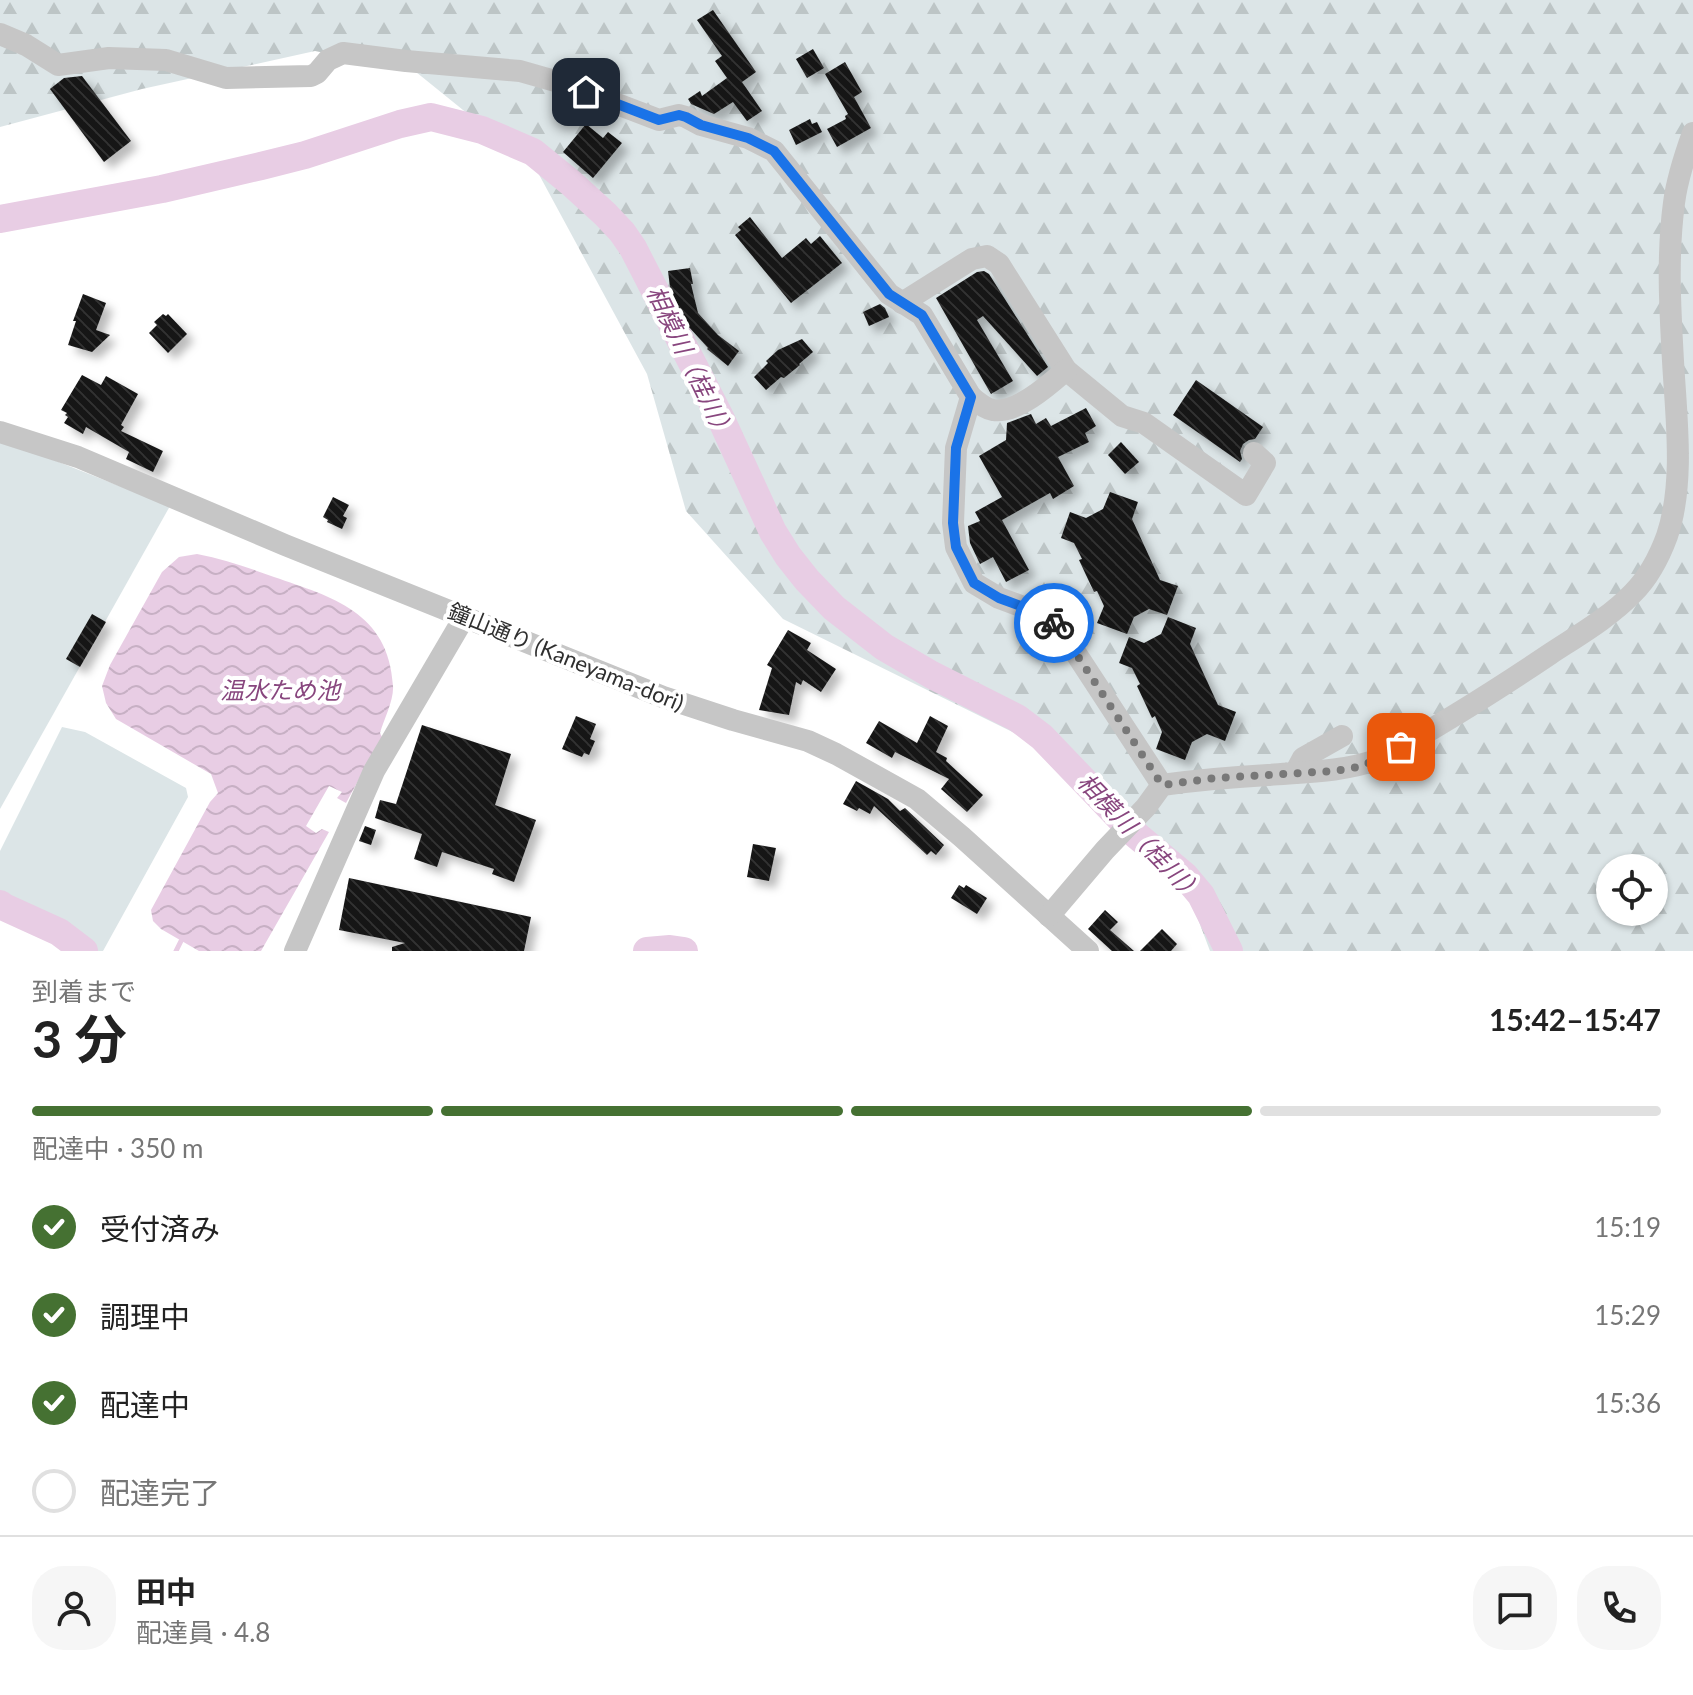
<!DOCTYPE html>
<html lang="ja">
<meta charset="utf-8">
<style>
:root{--surface:#fff;--page:#f6f6f6;--text:#222;--muted:#767676;--line:#e0e0e0;--accent:#457132}
body{margin:0;font-family:Lato,"Noto Sans JP",sans-serif;background:var(--page);color:var(--text);height:100vh;display:flex;flex-direction:column;font-size:30px;white-space:nowrap}
*{box-sizing:border-box;margin:0}
p{font-size:26px;color:var(--muted)}
.icon{flex:none;width:44px;height:44px;fill:none;stroke:currentColor;stroke-width:2;stroke-linecap:round;stroke-linejoin:round}
.map{position:relative;height:951px;overflow:hidden}
.sheet{display:flex;flex-direction:column;background:var(--surface);flex:1}
.sheet>*{flex:none}
.buttons{position:absolute;left:1596px;top:854px;display:grid;gap:16px}
.buttons a{display:grid;place-items:center;width:72px;height:72px;border-radius:50%;background:var(--surface);box-shadow:0 2px 6px #0004;font-size:40px}
.pin{position:absolute;display:grid;place-items:center;width:68px;height:68px;color:#fff;margin:-34px;border-radius:16px;box-shadow:0 4px 12px #0006}
.courier{position:absolute;display:grid;place-items:center;width:80px;height:80px;margin:-40px;border:6px solid #1a73e8;border-radius:50%;background:#fff;color:#222;box-shadow:0 2px 10px #0007}
.summary em{font-style:normal;font-weight:700}
.summary div{display:flex;flex-direction:column-reverse}
.summary{display:flex;align-items:center;justify-content:space-between;height:136px;padding:0 32px}
h1{font-size:52px;font-weight:700;line-height:60px}
.bar{display:grid;grid-template-columns:repeat(4,1fr);gap:12px 8px;align-content:center;height:96px;padding:0 32px}
.bar i{height:10px;border-radius:6px;background:var(--line)}
.bar .selected{background:var(--accent)}
.bar p{grid-column:span 4}
.line{display:flex;align-items:center;gap:20px;padding:0 32px;border-top:2px solid var(--line)}
.line div{flex:1}
.round{display:grid;place-items:center;flex:none;width:84px;height:84px;border-radius:32px;background:var(--page)}
ol{padding:0 32px;list-style:none}
li{display:flex;align-items:center;gap:24px;height:88px}
li p{margin-inline-start:auto}
li .icon{padding:8px;border-radius:50%;background:var(--accent);color:#fff;stroke-width:4}
li:last-child{color:var(--muted)}
li i{width:44px;height:44px;border:4px solid var(--line);border-radius:50%}
.map>svg:first-child{display:block}
.forest{fill:url(#forest-firs);fill-rule:evenodd}
.park{fill:#dce5e7}
.water{fill:url(#water-waves)}
.lines{fill:none;stroke-linecap:round;stroke-linejoin:round}
.stream{stroke:#e8cde4;stroke-width:5}
.river{stroke:#e8cde4;stroke-width:28}
.building{fill:url(#building-back-hatch);filter:url(#shadow)}
.minor{stroke:#c6c6c6;stroke-width:22}
.done{stroke:#787878;stroke-width:8;stroke-dasharray:0 14.4}
.route{stroke:#1a73e8;stroke-width:10}
.labels{text-anchor:middle;stroke-width:8;stroke-linejoin:round;paint-order:stroke}
.street-label{font-size:22px;fill:#2f2f2f;stroke:#fff}
.water-label{font-size:24px;font-style:italic;fill:#88467e;stroke:#fff}
</style>
<div class="map">
<svg width="1693" height="951" viewBox="0 0 1693 951">
<defs>
<pattern id="forest-firs" width="22" height="20" patternUnits="userSpaceOnUse" patternTransform="scale(2)"><rect width="22" height="20" fill="#dce5e7"/><path d="M5 1l3.5 6h-7zM16 11l3.5 6h-7z" fill="#bdc5c6"/></pattern>
<pattern id="water-waves" width="16" height="10" patternUnits="userSpaceOnUse" patternTransform="scale(2)"><rect width="16" height="10" fill="#e8cde4"/><path d="M0 5q4-4 8 0t8 0" fill="none" stroke="#c7b0c4"/></pattern>
<pattern id="building-back-hatch" width="6" height="6" patternUnits="userSpaceOnUse" patternTransform="scale(2)"><rect width="6" height="6" fill="#161616"/><path d="M-1 5l2 2M0 0l6 6M5-1l2 2" fill="none" stroke="#303030"/></pattern>
<filter id="shadow"><feDropShadow dx="7" dy="7" stdDeviation="4" flood-color="#0004"/></filter>
</defs>
<rect width="100%" height="100%" fill="#fff"/>
<!-- forest -->
<path class="forest" d="M0,0H1693V951H1210L1178,866L1071,761L783,619L686,511L647,374L536,169L416,72L315,51L142,89L0,127ZM1610,868H1654V912H1610Z"/>
<!-- park -->
<g class="park">
<polygon points="0,442 41,455 170,506 0,809"/>
<polygon points="62,727 85,732 186,788 188,797 103,951 88,951 54,926 5,904 0,897 0,851"/>
</g>
<!-- water -->
<path class="water" d="M197,554C224,559 249,568 274,577C332,597 389,612 393,686C394,700 384,719 380,733L382,737L346,803L337,798L342,792L329,786L306,826L316,833L322,829L329,832L261,951H199L161,929L153,921L151,910L210,802L218,793L211,774L116,719L106,703L102,686L110,665L162,572L179,557Z"/>
<g class="lines">
<!-- stream -->
<polyline class="stream" points="176,951 181,941"/>
<!-- river -->
<g class="river">
<polyline points="0,219 162,189 261,166 305,155 400,124 431,117 482,130 533,152 571,183 605,214 622,232 633,248 721,419 773,532 788,556 807,580 834,608 884,647 932,675 1017,718 1042,737 1135,834 1185,876 1201,895 1229,951"/>
<polyline points="0,904 4,907 59,932 84,951"/>
<polyline points="647,951 670,949 684,951"/>
</g>
</g>
<!-- building -->
<g class="building">
<polygon points="713,10 756,72 742,82 762,111 747,121 733,102 714,114 691,104 688,99 700,91 702,96 727,78 715,61 722,56 697,20"/>
<polygon points="813,49 824,68 807,78 796,59"/>
<polygon points="845,62 862,92 854,97 871,128 837,147 827,129 846,119 845,116 848,114 825,74"/>
<polygon points="82,76 131,141 104,162 50,89 64,78"/>
<polygon points="810,119 812,124 817,122 822,132 796,145 789,130"/>
<polygon points="586,124 603,138 608,132 622,143 593,178 563,152"/>
<polygon points="750,217 782,258 806,238 811,244 820,236 842,263 791,303 735,235 741,230 738,227"/>
<polygon points="690,268 693,284 691,284 698,313 718,335 739,351 728,366 707,349 708,348 678,315 670,287 668,271"/>
<polygon points="984,271 989,274 1048,367 1037,376 983,316 977,320 1013,381 991,394 936,298 977,272"/>
<polygon points="83,294 106,303 96,330 110,335 92,352 68,345 76,321 73,321"/>
<polygon points="880,304 885,308 889,317 869,326 863,312"/>
<polygon points="163,314 166,316 168,314 187,334 168,353 149,333 157,325 154,322"/>
<polygon points="802,339 813,352 799,364 800,365 784,378 781,377 766,390 754,377 768,363 766,361 778,350"/>
<polygon points="82,375 101,385 106,376 138,394 121,425 124,427 121,431 163,451 153,472 126,459 129,452 86,427 83,434 64,423 68,417 65,415 67,413 61,410"/>
<polygon points="1196,380 1263,427 1255,439 1249,440 1243,444 1240,451 1242,459 1240,462 1173,415"/>
<polygon points="1086,408 1096,426 1085,433 1089,442 1058,457 1074,486 1053,499 1050,493 1002,520 1029,570 1006,582 993,557 980,564 970,543 968,526 980,521 975,512 1002,497 979,456 1006,440 1007,423 1031,414 1036,424 1046,418 1051,426"/>
<polygon points="1121,442 1139,462 1125,474 1108,455"/>
<polygon points="1110,492 1138,502 1132,519 1160,580 1178,586 1167,615 1149,609 1134,617 1127,634 1097,623 1104,606 1097,591 1094,592 1079,560 1082,559 1074,543 1061,538 1070,512 1086,518 1103,509"/>
<polygon points="333,497 349,505 343,516 347,518 342,529 327,522 328,520 323,517"/>
<polygon points="92,614 106,622 80,667 66,659"/>
<polygon points="1168,617 1196,628 1190,644 1218,705 1236,712 1225,741 1207,734 1192,742 1185,760 1156,749 1162,732 1155,716 1152,718 1137,686 1140,684 1132,668 1119,663 1129,637 1144,643 1161,634"/>
<polygon points="788,630 811,643 807,650 836,669 821,692 803,680 801,685 796,682 789,715 759,710 772,668 767,665"/>
<polygon points="576,716 596,724 590,739 595,741 589,755 584,753 582,757 562,749"/>
<polygon points="930,716 948,726 936,752 947,758 946,761 983,795 967,812 941,789 949,779 895,752 892,758 866,743 879,721 917,743"/>
<polygon points="422,725 511,754 495,805 536,820 514,882 492,874 494,869 442,852 437,867 414,859 422,834 375,818 380,800 396,804"/>
<polygon points="856,781 888,799 900,811 905,808 944,845 936,855 931,851 927,855 874,806 870,814 859,808 857,811 843,804"/>
<polygon points="365,826 376,830 371,845 359,841"/>
<polygon points="753,844 776,848 769,881 747,877"/>
<polygon points="349,878 531,917 524,951 392,951 392,947 405,943 339,930"/>
<polygon points="959,885 964,888 966,885 987,898 977,914 951,898"/>
<polygon points="1105,910 1118,922 1110,930 1134,951 1112,951 1088,929"/>
<polygon points="1162,929 1177,944 1171,951 1140,951"/>
</g>
<g class="lines">
<!-- minor -->
<g class="minor">
<polyline points="0,34 26,45 58,65 109,58 166,60 226,78 311,76 317,73 328,60 343,53 406,61 520,71 562,83 659,120 679,115 686,117 701,125 748,138 774,151 889,294 922,315 971,397 956,448 953,523 956,547 974,583 999,598 1045,615 1058,626 1162,785"/>
<polyline points="902,303 972,259 987,256 999,264 1066,370 1122,416 1144,423 1246,495 1265,463 1254,453"/>
<path d="M971,397C978,402 985,409 993,410C1017,414 1050,384 1066,370"/>
<polyline points="0,432 78,457 285,545 663,697 733,720 808,741 836,754 917,799 962,837 1088,951"/>
<polyline points="1295,773 1303,758 1342,736"/>
<path d="M1049,916L1105,850L1146,807L1162,785C1197,780 1233,777 1268,775C1306,772 1343,772 1379,759C1438,727 1495,691 1550,654C1579,635 1610,617 1633,593C1648,578 1660,555 1667,536C1685,483 1676,416 1673,361C1670,308 1667,255 1674,203C1677,179 1685,155 1693,133"/>
<polyline points="295,951 374,771 465,616"/>
</g>
</g>
<g class="lines">
<!-- done -->
<polyline class="done" points="1054,623 1058,626 1162,785 1216,778 1335,771 1358,767 1379,759 1401,747"/>
<!-- route -->
<polyline class="route" points="586,92 659,120 679,115 686,117 701,125 748,138 774,151 889,294 922,315 971,397 956,448 953,523 956,547 974,583 999,598 1045,615 1054,623"/>
</g>
<g class="labels">
<!-- street labels -->
<g class="street-label">
<text transform="translate(566 657) rotate(22)" y="8">鐘山通り (Kaneyama-dori)</text>
</g>
<!-- water labels -->
<g class="water-label">
<text transform="translate(690 363) rotate(64)" y="8">相模川（桂川）</text>
<text x="280" y="699">温水ため池</text>
<text transform="translate(1140 838) rotate(46)" y="8">相模川（桂川）</text>
</g>
</g>
</svg>
<div class="buttons">
<a><svg class="icon" aria-label="locate" viewBox="0 0 24 24"><circle cx="12" cy="12" r="6"/><path d="M12 2v4M12 18v4M2 12h4M18 12h4"/></svg></a>
</div>
<div class="pin" style="left:1401px;top:747px;background:#ea580c"><svg class="icon" aria-label="bag" viewBox="0 0 24 24"><path d="M5 8h14l-1 12H6zM9 8a3 3 0 0 1 6 0"/></svg></div>
<div class="pin" style="left:586px;top:92px;background:#1f2937"><svg class="icon" aria-label="home" viewBox="0 0 24 24"><path d="M3 11l9-7 9 7M6 9v11h12V9"/></svg></div>
<div class="courier" style="left:1054px;top:623px"><svg class="icon" aria-label="bike" viewBox="0 0 24 24"><circle cx="6" cy="16" r="4"/><circle cx="18" cy="16" r="4"/><path d="M6 16l4-8h5l3 8M10 8l3 8H6M13 5h3"/></svg></div>
</div>
<section class="sheet">
<div class="summary"><div><h1>3 分</h1><p>到着まで</p></div><em>15:42–15:47</em></div>
<div class="bar"><i class="selected"></i><i class="selected"></i><i class="selected"></i><i></i><p>配達中 · 350 m</p></div>
<ol>
<li><svg class="icon" aria-label="check" viewBox="0 0 24 24"><path d="M5 12l5 5 9-10"/></svg>受付済み<p>15:19</p></li>
<li><svg class="icon" aria-label="check" viewBox="0 0 24 24"><path d="M5 12l5 5 9-10"/></svg>調理中<p>15:29</p></li>
<li><svg class="icon" aria-label="check" viewBox="0 0 24 24"><path d="M5 12l5 5 9-10"/></svg>配達中<p>15:36</p></li>
<li><i></i>配達完了</li>
</ol>
<div class="line" style="height:144px"><a class="round"><svg class="icon" aria-label="person" viewBox="0 0 24 24"><circle cx="12" cy="8" r="4"/><path d="M4 21q1-7 8-7t8 7"/></svg></a><div><b>田中</b><p>配達員 · 4.8</p></div><a class="round"><svg class="icon" aria-label="chat" viewBox="0 0 24 24"><path d="M4 5h16v11H9l-5 4z"/></svg></a><a class="round"><svg class="icon" aria-label="phone" viewBox="0 0 24 24"><path d="M5 4h4l2 5-3 2q2 4 5 5l2-3 5 2v4C11 20 4 13 5 4z"/></svg></a></div>
</section>
